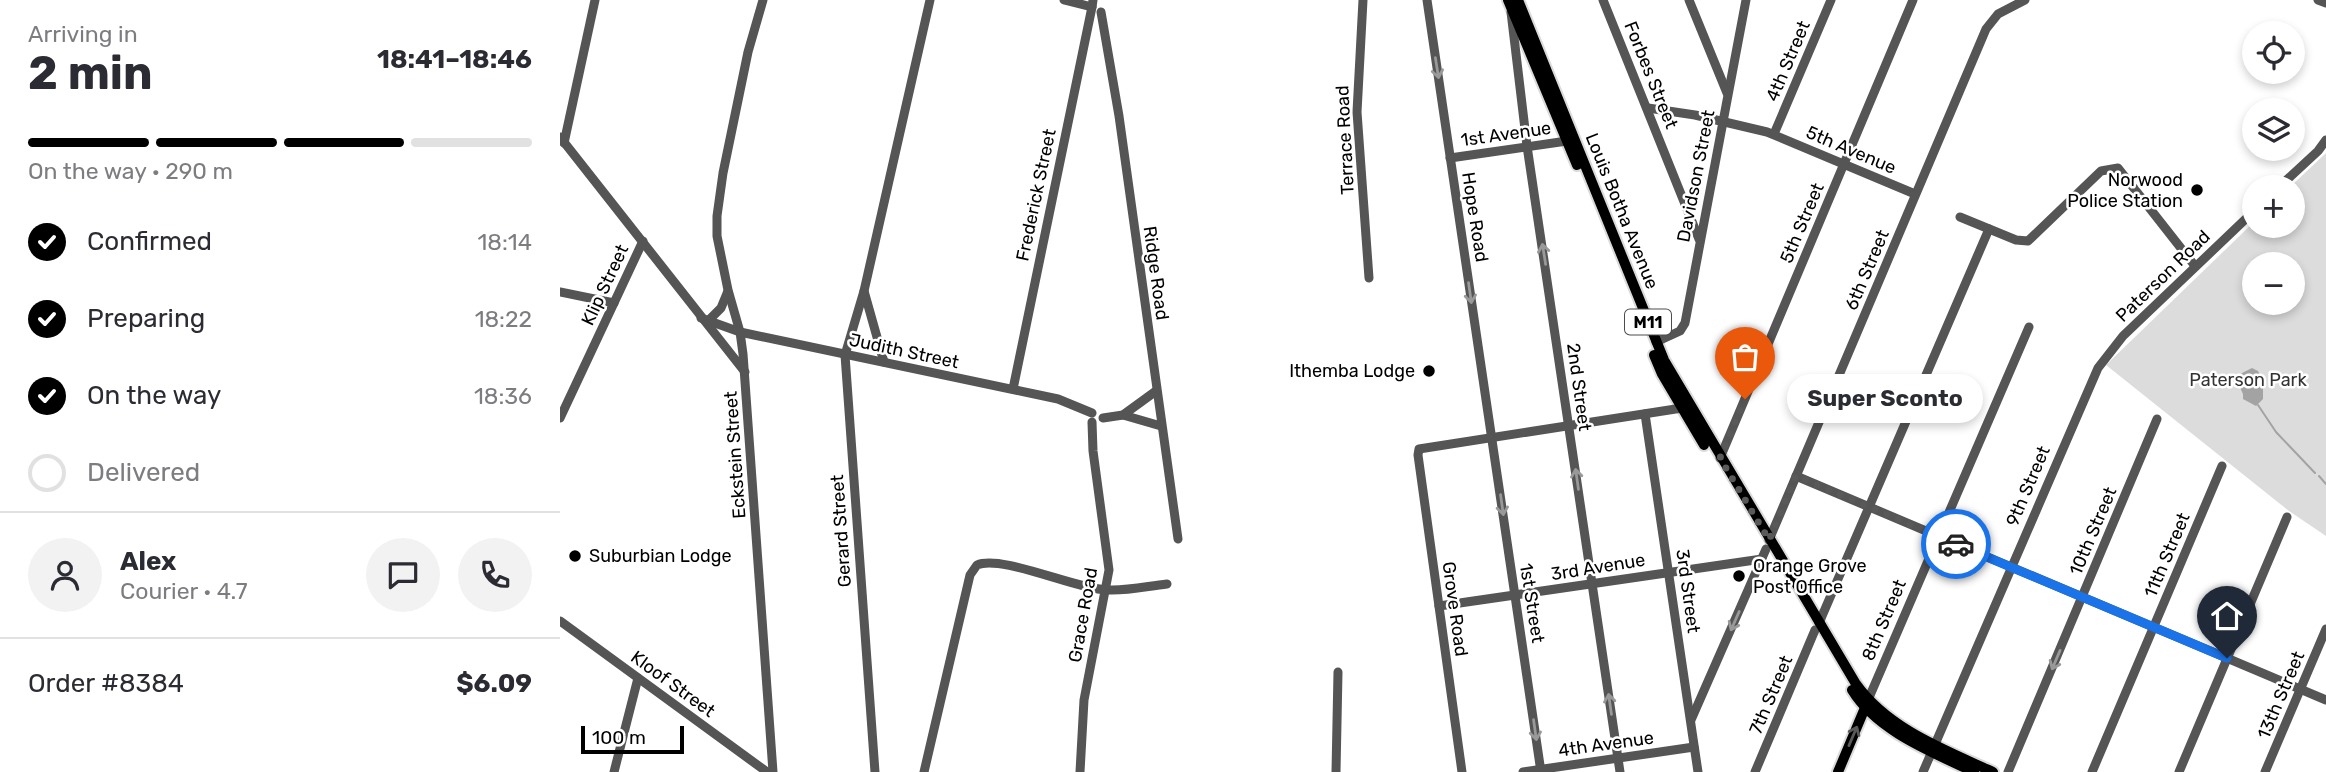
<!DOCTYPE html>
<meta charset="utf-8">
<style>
:root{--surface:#fff;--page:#f2f2f3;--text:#2b2b33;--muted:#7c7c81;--line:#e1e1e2;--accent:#000}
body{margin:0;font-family:Rubik,sans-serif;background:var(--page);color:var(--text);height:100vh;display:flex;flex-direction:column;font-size:26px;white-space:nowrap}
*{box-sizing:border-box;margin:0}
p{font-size:23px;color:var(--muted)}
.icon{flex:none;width:38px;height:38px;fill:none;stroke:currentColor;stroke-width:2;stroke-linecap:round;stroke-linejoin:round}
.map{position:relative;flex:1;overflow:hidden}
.sheet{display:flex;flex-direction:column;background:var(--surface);width:560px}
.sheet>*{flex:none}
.buttons{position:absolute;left:1682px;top:21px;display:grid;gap:14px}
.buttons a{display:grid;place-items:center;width:63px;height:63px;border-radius:50%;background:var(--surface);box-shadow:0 4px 10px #0003;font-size:35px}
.scale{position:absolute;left:21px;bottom:18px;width:103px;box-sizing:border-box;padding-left:7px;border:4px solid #000;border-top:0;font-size:19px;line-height:24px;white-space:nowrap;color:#000;-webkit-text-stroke:5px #fff;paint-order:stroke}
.pin{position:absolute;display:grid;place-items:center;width:60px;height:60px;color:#fff;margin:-72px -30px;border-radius:50% 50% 50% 0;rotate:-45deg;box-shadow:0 0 7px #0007}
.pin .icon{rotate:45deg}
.courier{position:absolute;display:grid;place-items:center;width:70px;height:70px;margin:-35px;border:5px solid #1a73e8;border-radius:50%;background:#fff;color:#222;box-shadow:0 2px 9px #0007}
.bubble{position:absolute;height:49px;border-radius:24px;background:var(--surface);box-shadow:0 4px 10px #0003;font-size:23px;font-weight:700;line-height:49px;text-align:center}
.summary em{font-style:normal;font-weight:700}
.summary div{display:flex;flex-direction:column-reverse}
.summary{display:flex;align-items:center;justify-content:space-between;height:119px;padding:0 28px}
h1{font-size:46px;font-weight:700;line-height:52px}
.bar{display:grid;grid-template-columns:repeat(4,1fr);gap:10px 7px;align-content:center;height:84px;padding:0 28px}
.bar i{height:9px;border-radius:5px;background:var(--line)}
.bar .current{background:var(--accent)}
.bar p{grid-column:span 4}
.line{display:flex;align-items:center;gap:18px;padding:0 28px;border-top:2px solid var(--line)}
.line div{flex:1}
.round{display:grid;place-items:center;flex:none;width:74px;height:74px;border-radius:37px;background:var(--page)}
ol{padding:0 28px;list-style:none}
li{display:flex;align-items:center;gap:21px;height:77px}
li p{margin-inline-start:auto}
li .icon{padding:7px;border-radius:50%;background:var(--accent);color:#fff;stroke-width:4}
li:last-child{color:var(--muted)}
li i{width:38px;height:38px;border:4px solid var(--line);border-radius:50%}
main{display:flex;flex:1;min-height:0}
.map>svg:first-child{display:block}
.green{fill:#dcdcdc;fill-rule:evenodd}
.water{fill:#a3a3a3}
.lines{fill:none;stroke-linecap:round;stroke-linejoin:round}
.stream{stroke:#a3a3a3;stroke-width:2}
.major-casing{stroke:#dbdbdb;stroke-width:14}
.minor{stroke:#555;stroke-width:9}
.major{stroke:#000;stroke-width:10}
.oneway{stroke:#999}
.oneway2{stroke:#595959}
.done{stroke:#595959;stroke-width:7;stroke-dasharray:0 12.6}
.route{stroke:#1a73e8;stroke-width:9}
.poi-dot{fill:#000;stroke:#fff;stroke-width:2.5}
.labels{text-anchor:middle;stroke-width:5;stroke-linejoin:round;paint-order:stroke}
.shield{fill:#fff;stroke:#4c4c4c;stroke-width:2}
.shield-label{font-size:16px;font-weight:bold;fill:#000}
.street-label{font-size:18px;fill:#000;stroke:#fff}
.poi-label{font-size:18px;fill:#000;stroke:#fff;text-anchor:end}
.park-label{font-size:18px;fill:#333;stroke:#fff}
</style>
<main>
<section class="sheet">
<div class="summary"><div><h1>2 min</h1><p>Arriving in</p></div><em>18:41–18:46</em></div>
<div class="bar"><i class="current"></i><i class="current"></i><i class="current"></i><i></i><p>On the way · 290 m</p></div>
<ol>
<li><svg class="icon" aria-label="check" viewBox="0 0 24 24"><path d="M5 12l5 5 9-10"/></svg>Confirmed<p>18:14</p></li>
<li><svg class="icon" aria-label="check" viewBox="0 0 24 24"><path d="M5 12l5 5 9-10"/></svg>Preparing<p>18:22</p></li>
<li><svg class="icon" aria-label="check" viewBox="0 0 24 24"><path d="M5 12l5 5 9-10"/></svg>On the way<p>18:36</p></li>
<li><i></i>Delivered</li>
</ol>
<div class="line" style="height:126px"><a class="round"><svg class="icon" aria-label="person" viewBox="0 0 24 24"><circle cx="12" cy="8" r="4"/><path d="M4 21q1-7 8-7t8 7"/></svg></a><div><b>Alex</b><p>Courier · 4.7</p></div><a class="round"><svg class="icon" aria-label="chat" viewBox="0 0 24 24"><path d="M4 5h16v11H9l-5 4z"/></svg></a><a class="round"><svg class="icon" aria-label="phone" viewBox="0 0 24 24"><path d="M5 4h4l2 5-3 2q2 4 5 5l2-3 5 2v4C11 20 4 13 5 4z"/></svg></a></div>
<div class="line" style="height:91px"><div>Order #8384</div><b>$6.09</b></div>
</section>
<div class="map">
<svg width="1766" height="772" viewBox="0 0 1766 772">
<rect width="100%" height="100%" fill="#fff"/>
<!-- green -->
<path class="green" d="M1766,153V536L1729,511L1546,365L1694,222V226H1732V187H1730ZM1694,264H1732V303H1694Z"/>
<!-- water -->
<polygon class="water" points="1692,368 1698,371 1703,382 1703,399 1696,406 1683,399 1683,394 1677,381 1682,373"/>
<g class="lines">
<!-- stream -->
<g class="stream">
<polyline points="1698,405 1716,432 1755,473"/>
<polyline points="1759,476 1766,484"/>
</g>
<defs>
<g id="major">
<polyline points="948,0 1017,165"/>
<path d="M958,0L1104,360L1296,684C1328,729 1385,750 1433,772"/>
<polyline points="1094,355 1102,374 1144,445"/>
<path d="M1292,690C1317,731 1372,752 1414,772"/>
<polyline points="1278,772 1307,703"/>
</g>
</defs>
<!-- major casing -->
<use href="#major" class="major-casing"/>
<!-- minor -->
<g class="minor">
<polyline points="203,0 188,52 163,173 157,216 157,236 168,290 180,332 183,354 213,772"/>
<polyline points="504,0 532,7 533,0"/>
<polyline points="803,0 797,112 809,278"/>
<polyline points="867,0 981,772"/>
<polyline points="1043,0 1139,239"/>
<polyline points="1129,0 1167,93"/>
<polyline points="1758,0 1766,3"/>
<polyline points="541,12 559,116 618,539"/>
<polyline points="951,12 967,146 1060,772"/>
<polyline points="1088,108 1135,115 1207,132 1355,194"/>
<polyline points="1214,134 1271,0"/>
<polyline points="0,137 185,372"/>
<polyline points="4,143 35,0"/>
<polyline points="890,158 1007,141"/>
<polyline points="1719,187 1758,151 1766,140"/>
<polyline points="1400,217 1456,240 1468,241 1541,171 1558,168 1635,266"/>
<polyline points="304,291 324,362"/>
<polyline points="0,292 54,303"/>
<polyline points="141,318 180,332 498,399 532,413"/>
<polyline points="148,321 161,308 168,291"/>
<polyline points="1096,342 1120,331 1125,323 1186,0"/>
<polyline points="453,389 532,7"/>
<polyline points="1085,414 1138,772"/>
<polyline points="563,415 601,426"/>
<polyline points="0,418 83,241"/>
<polyline points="543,418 563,415 596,391"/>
<polyline points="1160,458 1353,0"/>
<polyline points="1236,476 1766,700"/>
<polyline points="1209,540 1426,29 1438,14 1465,0"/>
<polyline points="879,606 1202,559"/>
<polyline points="0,621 207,772"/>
<polyline points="1259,623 1429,229"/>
<polyline points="1308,700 1469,327"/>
<polyline points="1131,720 1206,549"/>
<polyline points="54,772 78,678"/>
<polyline points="315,772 285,355 304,291 370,0"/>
<path d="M364,772L410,575L417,565C441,554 518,590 548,590C568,591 588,586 607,584"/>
<polyline points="520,772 524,700 549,570 533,451 532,422"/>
<polyline points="776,772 778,672"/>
<polyline points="902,772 858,455 859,449 1122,408"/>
<polyline points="963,772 1134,747"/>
<polyline points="1195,772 1255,630"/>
<polyline points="1363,772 1538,368 1563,336 1694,211"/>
<polyline points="1448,772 1597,419"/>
<polyline points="1532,772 1662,466"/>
<polyline points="1619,772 1727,517"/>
<polyline points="1705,772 1766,629"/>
</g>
<!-- major -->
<use href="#major" class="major"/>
</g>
<!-- one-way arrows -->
<defs><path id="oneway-shaft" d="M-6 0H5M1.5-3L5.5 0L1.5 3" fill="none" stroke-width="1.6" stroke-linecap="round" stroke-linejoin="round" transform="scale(1.75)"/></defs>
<g class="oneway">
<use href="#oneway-shaft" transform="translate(877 68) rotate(81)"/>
<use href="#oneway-shaft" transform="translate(984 254) rotate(-99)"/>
<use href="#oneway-shaft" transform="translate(910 293) rotate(82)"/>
<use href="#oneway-shaft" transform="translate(1017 479) rotate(-98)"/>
<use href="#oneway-shaft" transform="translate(942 505) rotate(82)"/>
<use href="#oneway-shaft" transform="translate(1175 621) rotate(114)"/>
<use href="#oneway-shaft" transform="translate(1496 660) rotate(113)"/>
<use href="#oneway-shaft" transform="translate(1050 704) rotate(-98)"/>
<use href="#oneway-shaft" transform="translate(975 730) rotate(82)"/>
</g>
<use class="oneway2" href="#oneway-shaft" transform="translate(1293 736) rotate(-67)"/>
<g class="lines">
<!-- done -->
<polyline class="done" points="1185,399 1160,458 1209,540 1236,476 1396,544"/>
<!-- route -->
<polyline class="route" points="1396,544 1667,658"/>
</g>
<!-- markers -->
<g class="poi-dot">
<circle cx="1637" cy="190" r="7"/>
<circle cx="869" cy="371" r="7"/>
<circle cx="15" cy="556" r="7"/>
<circle cx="1179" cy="576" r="7"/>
</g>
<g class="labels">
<!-- shield labels -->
<rect class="shield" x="1065" y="309.5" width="46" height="25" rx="5"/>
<g class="shield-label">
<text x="1088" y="328">M11</text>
</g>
<!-- street labels -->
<g class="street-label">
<text transform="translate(1228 61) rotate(-67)" y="6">4th Street</text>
<text transform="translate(1091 75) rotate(68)" y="6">Forbes Street</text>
<text transform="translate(946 134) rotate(-8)" y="6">1st Avenue</text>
<text transform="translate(785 140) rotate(-93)" y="6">Terrace Road</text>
<text transform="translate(1291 150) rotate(23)" y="6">5th Avenue</text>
<text transform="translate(1136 176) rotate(-79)" y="6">Davidson Street</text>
<text transform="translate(476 195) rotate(-78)" y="6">Frederick Street</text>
<text transform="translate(1062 211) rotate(68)" y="6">Louis Botha Avenue</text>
<text transform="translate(915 217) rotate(81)" y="6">Hope Road</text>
<text transform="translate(1242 223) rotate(-67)" y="6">5th Street</text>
<text transform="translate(1307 270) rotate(-67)" y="6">6th Street</text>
<text transform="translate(596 273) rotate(82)" y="6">Ridge Road</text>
<text transform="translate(1603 276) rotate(-44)" y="6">Paterson Road</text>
<text transform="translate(45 285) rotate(-65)" y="6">Klip Street</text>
<text transform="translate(344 351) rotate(12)" y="6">Judith Street</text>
<text transform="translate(1019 387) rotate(82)" y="6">2nd Street</text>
<text transform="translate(175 455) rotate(-94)" y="6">Eckstein Street</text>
<text transform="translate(1468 486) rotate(-67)" y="6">9th Street</text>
<text transform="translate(281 531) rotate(-94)" y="6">Gerard Street</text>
<text transform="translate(1533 531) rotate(-67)" y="6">10th Street</text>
<text transform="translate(1607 555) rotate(-67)" y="6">11th Street</text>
<text transform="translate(1038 567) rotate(-9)" y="6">3rd Avenue</text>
<text transform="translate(1128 591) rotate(82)" y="6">3rd Street</text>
<text transform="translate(972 603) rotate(81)" y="6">1st Street</text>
<text transform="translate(895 609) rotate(82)" y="6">Grove Road</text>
<text transform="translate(523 615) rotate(-80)" y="6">Grace Road</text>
<text transform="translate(1324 620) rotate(-67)" y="6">8th Street</text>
<text transform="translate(113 684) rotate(36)" y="6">Kloof Street</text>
<text transform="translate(1211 695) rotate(-67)" y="6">7th Street</text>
<text transform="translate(1721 695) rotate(-67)" y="6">13th Street</text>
<text transform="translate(1046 744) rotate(-8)" y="6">4th Avenue</text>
</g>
<!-- poi labels -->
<g class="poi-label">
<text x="1623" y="186">Norwood<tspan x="1623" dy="21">Police Station</tspan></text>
<text x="855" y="377">Ithemba Lodge</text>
<text x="29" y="562" text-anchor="start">Suburbian Lodge</text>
<text x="1193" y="572" text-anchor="start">Orange Grove<tspan x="1193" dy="21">Post Office</tspan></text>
</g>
<!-- park labels -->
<g class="park-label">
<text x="1688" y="386">Paterson Park</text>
</g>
</g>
</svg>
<div class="buttons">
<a><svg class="icon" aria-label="locate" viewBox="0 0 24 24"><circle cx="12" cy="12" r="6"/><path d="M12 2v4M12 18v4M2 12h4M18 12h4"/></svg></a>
<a><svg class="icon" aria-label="layers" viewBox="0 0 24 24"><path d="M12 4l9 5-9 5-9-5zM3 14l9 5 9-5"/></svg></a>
<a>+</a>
<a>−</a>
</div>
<div class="scale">100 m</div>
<div class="pin" style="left:1185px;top:399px;background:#ea580c"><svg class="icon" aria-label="bag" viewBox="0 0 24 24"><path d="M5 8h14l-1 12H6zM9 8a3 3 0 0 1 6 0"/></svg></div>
<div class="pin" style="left:1667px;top:658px;background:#1f2937"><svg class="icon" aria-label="home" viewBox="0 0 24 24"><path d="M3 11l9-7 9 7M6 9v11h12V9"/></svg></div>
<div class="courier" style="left:1396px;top:544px"><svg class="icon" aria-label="car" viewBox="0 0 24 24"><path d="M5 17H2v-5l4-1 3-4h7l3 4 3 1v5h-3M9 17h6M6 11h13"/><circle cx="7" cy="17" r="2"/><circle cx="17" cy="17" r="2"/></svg></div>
<div class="bubble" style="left:1227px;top:374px;width:196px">Super Sconto</div>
</div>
</main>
